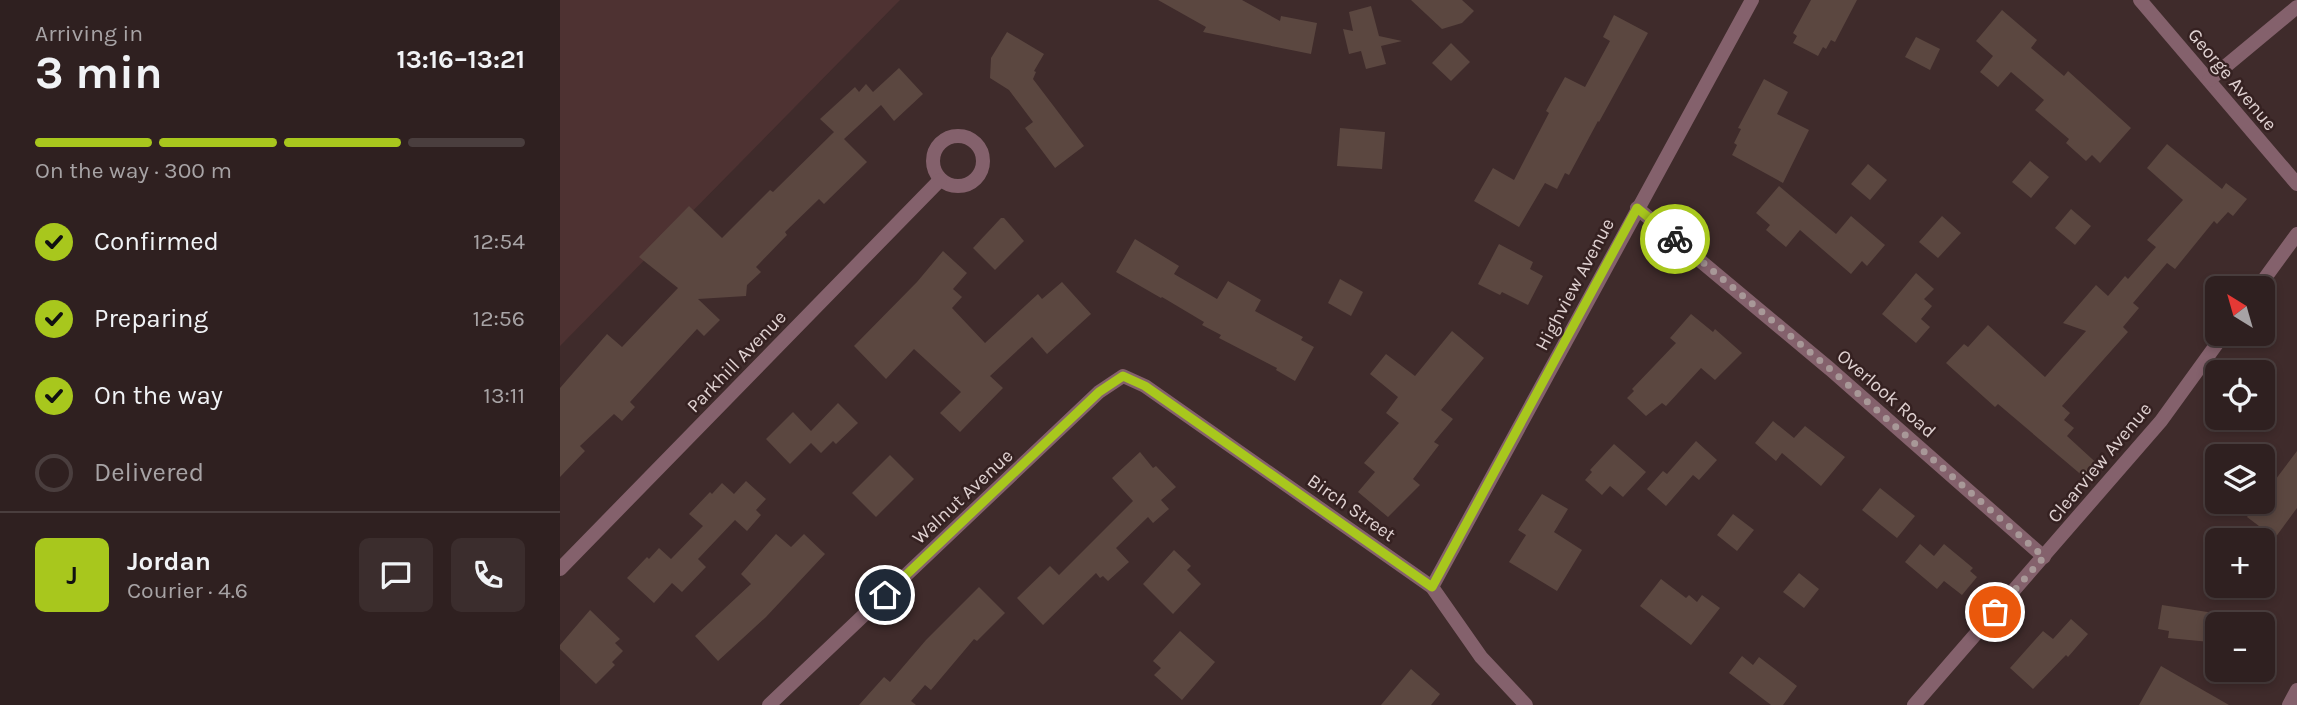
<!DOCTYPE html>
<meta charset="utf-8">
<style>
:root{--surface:#2f2020;--page:#3b2d2d;--text:#f1f3f6;--muted:#a7a3a5;--line:#4a3e3e;--accent:#a8c71d}
body{margin:0;font-family:Karla,sans-serif;background:var(--page);color:var(--text);height:100vh;display:flex;flex-direction:column;font-size:26px;white-space:nowrap}
*{box-sizing:border-box;margin:0}
p{font-size:23px;color:var(--muted)}
.icon{flex:none;width:38px;height:38px;fill:none;stroke:currentColor;stroke-width:2;stroke-linecap:round;stroke-linejoin:round}
.map{position:relative;flex:1;overflow:hidden}
.side{display:flex;flex-direction:column;background:var(--surface);width:560px}
.side>*{flex:none}
.needle{width:46px;rotate:323deg}
.buttons{position:absolute;left:1645px;top:276px;display:grid;gap:14px}
.buttons a{display:grid;place-items:center;width:70px;height:70px;border-radius:10px;background:var(--surface);box-shadow:0 4px 10px #0003,0 0 0 2px var(--line);font-size:35px}
.pin{position:absolute;display:grid;place-items:center;width:60px;height:60px;color:#fff;margin:-30px;border:4px solid #fff;border-radius:50%;box-shadow:0 2px 7px #0007}
.courier{position:absolute;display:grid;place-items:center;width:70px;height:70px;margin:-35px;border:5px solid #a8c71d;border-radius:50%;background:#fff;color:#222;box-shadow:0 2px 9px #0007}
.headline em{font-style:normal;font-weight:700}
.headline div{display:flex;flex-direction:column-reverse}
.headline{display:flex;align-items:center;justify-content:space-between;height:119px;padding:0 35px}
h1{font-size:46px;font-weight:700;line-height:52px}
.bar{display:grid;grid-template-columns:repeat(4,1fr);gap:10px 7px;align-content:center;height:84px;padding:0 35px}
.bar i{height:9px;border-radius:5px;background:var(--line)}
.bar .selected{background:var(--accent)}
.bar p{grid-column:span 4}
.line{display:flex;align-items:center;gap:18px;padding:0 35px;border-top:2px solid var(--line)}
.line div{flex:1}
.round{display:grid;place-items:center;flex:none;width:74px;height:74px;border-radius:10px;background:var(--page)}
ol{padding:0 35px;list-style:none}
li{display:flex;align-items:center;gap:21px;height:77px}
li p{margin-inline-start:auto}
li .icon{padding:7px;border-radius:50%;background:var(--accent);color:#111;stroke-width:4}
li:last-child{color:var(--muted)}
li i{width:38px;height:38px;border:4px solid var(--line);border-radius:50%}
main{display:flex;flex:1;min-height:0}
.map>svg:first-child{display:block}
.built{fill:#4e3232}
.building{fill:#5b4740}
.lines{fill:none;stroke-linecap:round;stroke-linejoin:round}
.street{stroke:#84616c;stroke-width:14}
.done{stroke:#a89898;stroke-width:7;stroke-dasharray:0 12.6}
.route{stroke:#a8c71d;stroke-width:9}
.labels{text-anchor:middle;stroke-width:5;stroke-linejoin:round;paint-order:stroke}
.street-label{font-size:19px;fill:#e0d2d2;stroke:#352121}
</style>
<main>
<section class="side">
<div class="headline"><div><h1>3 min</h1><p>Arriving in</p></div><em>13:16–13:21</em></div>
<div class="bar"><i class="selected"></i><i class="selected"></i><i class="selected"></i><i></i><p>On the way · 300 m</p></div>
<ol>
<li><svg class="icon" aria-label="check" viewBox="0 0 24 24"><path d="M5 12l5 5 9-10"/></svg>Confirmed<p>12:54</p></li>
<li><svg class="icon" aria-label="check" viewBox="0 0 24 24"><path d="M5 12l5 5 9-10"/></svg>Preparing<p>12:56</p></li>
<li><svg class="icon" aria-label="check" viewBox="0 0 24 24"><path d="M5 12l5 5 9-10"/></svg>On the way<p>13:11</p></li>
<li><i></i>Delivered</li>
</ol>
<div class="line" style="height:126px"><b class="round" style="background:var(--accent);color:#111">J</b><div><b>Jordan</b><p>Courier · 4.6</p></div><a class="round"><svg class="icon" aria-label="chat" viewBox="0 0 24 24"><path d="M4 5h16v11H9l-5 4z"/></svg></a><a class="round"><svg class="icon" aria-label="phone" viewBox="0 0 24 24"><path d="M5 4h4l2 5-3 2q2 4 5 5l2-3 5 2v4C11 20 4 13 5 4z"/></svg></a></div>
</section>
<div class="map">
<svg width="1737" height="705" viewBox="0 0 1737 705">
<rect width="100%" height="100%" fill="#3f2b2b"/>
<!-- built -->
<polygon class="built" points="0,0 340,0 0,346"/>
<!-- building -->
<g class="building">
<polygon points="598,0 682,0 720,21 721,16 757,23 751,54 643,32 646,27"/>
<polygon points="851,0 902,0 914,11 902,23 882,29"/>
<polygon points="1251,0 1297,0 1275,42 1271,40 1266,49 1263,47 1258,56 1233,43 1237,36 1233,33"/>
<polygon points="811,6 819,36 842,41 821,46 826,64 806,69 801,51 789,54 783,29 793,31 789,12"/>
<polygon points="1442,10 1477,40 1471,48 1504,76 1508,71 1571,128 1540,163 1532,155 1526,161 1506,143 1509,139 1475,110 1484,100 1451,72 1438,87 1420,72 1433,56 1416,41"/>
<polygon points="1054,15 1088,33 1039,122 1038,121 1009,175 1005,173 997,189 985,183 959,227 914,201 933,168 954,180 989,113 986,111 1005,77 1025,87 1050,41 1043,37"/>
<polygon points="447,32 484,54 474,71 476,72 473,79 524,146 495,168 465,128 473,122 449,90 430,78 431,58"/>
<polygon points="1356,37 1380,49 1370,70 1345,57"/>
<polygon points="891,43 910,62 891,81 872,63"/>
<polygon points="339,68 363,94 334,121 321,105 284,139 307,162 264,204 259,199 225,232 227,235 196,267 201,272 187,285 186,296 138,299 160,320 144,336 137,329 70,402 75,407 62,421 54,414 20,446 25,451 0,477 0,388 47,334 62,347 118,288 79,257 129,206 162,238 210,190 213,192 274,132 260,119 295,87 299,92 306,84 313,92"/>
<polygon points="1204,79 1228,92 1217,114 1249,130 1223,183 1172,155 1177,145 1174,143 1181,129 1178,128"/>
<polygon points="780,128 825,132 822,169 777,166"/>
<polygon points="1607,144 1662,189 1666,183 1687,199 1673,216 1668,212 1657,224 1654,221 1615,269 1607,263 1573,303 1579,308 1563,327 1568,332 1502,406 1510,413 1504,420 1514,428 1507,436 1543,469 1531,483 1438,404 1435,407 1386,363 1404,344 1408,347 1428,325 1485,377 1526,331 1503,323 1536,285 1548,296 1565,276 1568,279 1596,247 1587,240 1623,200 1587,168"/>
<polygon points="1470,161 1489,177 1471,198 1452,182"/>
<polygon points="1308,164 1327,180 1310,200 1291,184"/>
<polygon points="1219,186 1276,234 1291,216 1325,245 1307,266 1302,261 1291,274 1240,230 1226,247 1206,230 1210,225 1196,213"/>
<polygon points="1511,209 1531,226 1515,245 1495,228"/>
<polygon points="1382,216 1401,233 1378,258 1359,242"/>
<polygon points="441,218 444,218 464,241 435,270 413,248"/>
<polygon points="575,239 619,266 614,274 657,299 668,281 701,300 695,311 743,337 741,340 754,347 735,381 716,370 717,368 659,338 661,335 642,325 644,322 602,297 601,298 556,272"/>
<polygon points="939,244 973,262 970,269 983,276 968,305 942,292 940,295 918,284"/>
<polygon points="383,251 407,273 393,289 402,297 392,308 425,343 478,294 482,299 502,282 531,314 487,354 472,337 430,376 443,388 400,432 380,413 401,392 354,349 326,379 294,346 357,282"/>
<polygon points="1356,273 1374,289 1364,299 1372,306 1361,319 1370,327 1356,343 1322,314"/>
<polygon points="780,279 803,292 791,316 768,303"/>
<polygon points="1131,314 1153,332 1155,329 1182,353 1155,380 1141,368 1106,406 1102,403 1086,416 1067,398 1074,391 1072,389 1116,343 1110,338"/>
<polygon points="892,331 924,358 881,410 893,419 874,442 879,445 853,479 860,485 828,517 798,492 815,472 804,463 839,423 826,413 838,397 810,374 826,354 855,376"/>
<polygon points="278,403 298,423 276,444 273,441 261,453 251,443 230,464 206,439 233,412 251,431"/>
<polygon points="1213,421 1234,438 1245,426 1285,457 1261,486 1222,453 1216,461 1195,443"/>
<polygon points="1136,441 1157,460 1139,480 1133,475 1106,506 1087,489 1103,471 1107,474"/>
<polygon points="1054,444 1086,472 1063,497 1050,486 1042,495 1025,480 1032,472 1030,470"/>
<polygon points="1737,451 1737,508 1715,538 1687,517 1698,502 1703,502 1703,496"/>
<polygon points="580,452 593,468 596,466 616,487 601,500 609,509 593,523 588,517 556,548 569,562 548,581 543,576 540,578 536,573 483,625 457,598 490,566 499,575 573,501 552,478"/>
<polygon points="330,455 354,479 316,517 292,493"/>
<polygon points="186,481 206,499 196,510 201,515 187,531 175,520 138,559 146,567 122,592 112,583 94,603 67,578 87,557 89,559 99,548 111,559 143,526 129,514 150,492 152,494 162,483 174,494"/>
<polygon points="1320,488 1355,516 1337,538 1302,510"/>
<polygon points="982,494 1008,509 994,532 1022,550 997,591 949,562 966,535 958,530"/>
<polygon points="1173,514 1194,530 1177,551 1157,535"/>
<polygon points="216,534 231,547 244,534 265,554 206,617 158,661 135,636 191,584 181,574"/>
<polygon points="1360,544 1374,556 1384,544 1413,568 1410,571 1417,577 1402,595 1384,581 1377,589 1345,562"/>
<polygon points="614,550 631,566 627,570 641,584 613,614 583,584"/>
<polygon points="1239,573 1259,589 1244,608 1223,592"/>
<polygon points="1101,579 1126,598 1129,595 1137,602 1142,595 1160,608 1131,645 1080,606"/>
<polygon points="419,587 445,613 417,641 414,639 371,690 365,685 351,701 356,705 299,705 324,677 330,682 366,640"/>
<polygon points="1602,605 1654,613 1650,642 1608,638 1609,631 1598,629"/>
<polygon points="30,610 60,639 55,643 63,651 52,662 55,665 36,684 0,649 0,645"/>
<polygon points="1511,619 1528,634 1508,657 1506,655 1473,689 1450,668 1483,631 1493,639"/>
<polygon points="620,631 655,662 622,700 594,675 601,668 593,661"/>
<polygon points="1182,656 1193,665 1199,657 1237,686 1223,705 1211,705 1169,673"/>
<polygon points="1601,666 1669,705 1579,705"/>
<polygon points="851,669 880,694 871,705 821,705"/>
</g>
<g class="lines">
<!-- street -->
<g class="street">
<polyline points="1580,0 1737,184"/>
<polyline points="1649,80 1737,7"/>
<circle cx="398" cy="161" r="25"/>
<polyline points="1077,208 1270,369 1484,557"/>
<polyline points="1697,289 1737,234"/>
<polyline points="0,569 380,180"/>
<polyline points="872,587 1192,0"/>
<polyline points="209,705 539,392 563,376 585,386 872,587 921,657 966,705"/>
<polyline points="1354,705 1601,421 1664,334"/>
<polyline points="1729,705 1737,690"/>
</g>
</g>
<g class="lines">
<!-- done -->
<polyline class="done" points="1115,239 1270,369 1484,557 1435,612"/>
<!-- route -->
<polyline class="route" points="325,595 539,392 563,376 585,386 872,587 1077,208 1115,239"/>
</g>
<g class="labels">
<!-- street labels -->
<g class="street-label">
<text transform="translate(1673 79) rotate(50)" y="7">George Avenue</text>
<text transform="translate(1014 284) rotate(-62)" y="7">Highview Avenue</text>
<text transform="translate(176 361) rotate(-46)" y="7">Parkhill Avenue</text>
<text transform="translate(1327 393) rotate(41)" y="7">Overlook Road</text>
<text transform="translate(1539 462) rotate(-50)" y="7">Clearview Avenue</text>
<text transform="translate(402 496) rotate(-43)" y="7">Walnut Avenue</text>
<text transform="translate(792 507) rotate(35)" y="7">Birch Street</text>
</g>
</g>
</svg>
<div class="buttons">
<a><svg class="needle" viewBox="-14 -14 28 28"><path d="M0-13l5 13h-10z" fill="#e53935"/><path d="M0 13l5-13h-10z" fill="#a7a3a5"/></svg></a>
<a><svg class="icon" aria-label="locate" viewBox="0 0 24 24"><circle cx="12" cy="12" r="6"/><path d="M12 2v4M12 18v4M2 12h4M18 12h4"/></svg></a>
<a><svg class="icon" aria-label="layers" viewBox="0 0 24 24"><path d="M12 4l9 5-9 5-9-5zM3 14l9 5 9-5"/></svg></a>
<a>+</a>
<a>−</a>
</div>
<div class="pin" style="left:1435px;top:612px;background:#ea580c"><svg class="icon" aria-label="bag" viewBox="0 0 24 24"><path d="M5 8h14l-1 12H6zM9 8a3 3 0 0 1 6 0"/></svg></div>
<div class="pin" style="left:325px;top:595px;background:#1f2937"><svg class="icon" aria-label="home" viewBox="0 0 24 24"><path d="M3 11l9-7 9 7M6 9v11h12V9"/></svg></div>
<div class="courier" style="left:1115px;top:239px"><svg class="icon" aria-label="bike" viewBox="0 0 24 24"><circle cx="6" cy="16" r="4"/><circle cx="18" cy="16" r="4"/><path d="M6 16l4-8h5l3 8M10 8l3 8H6M13 5h3"/></svg></div>
</div>
</main>
